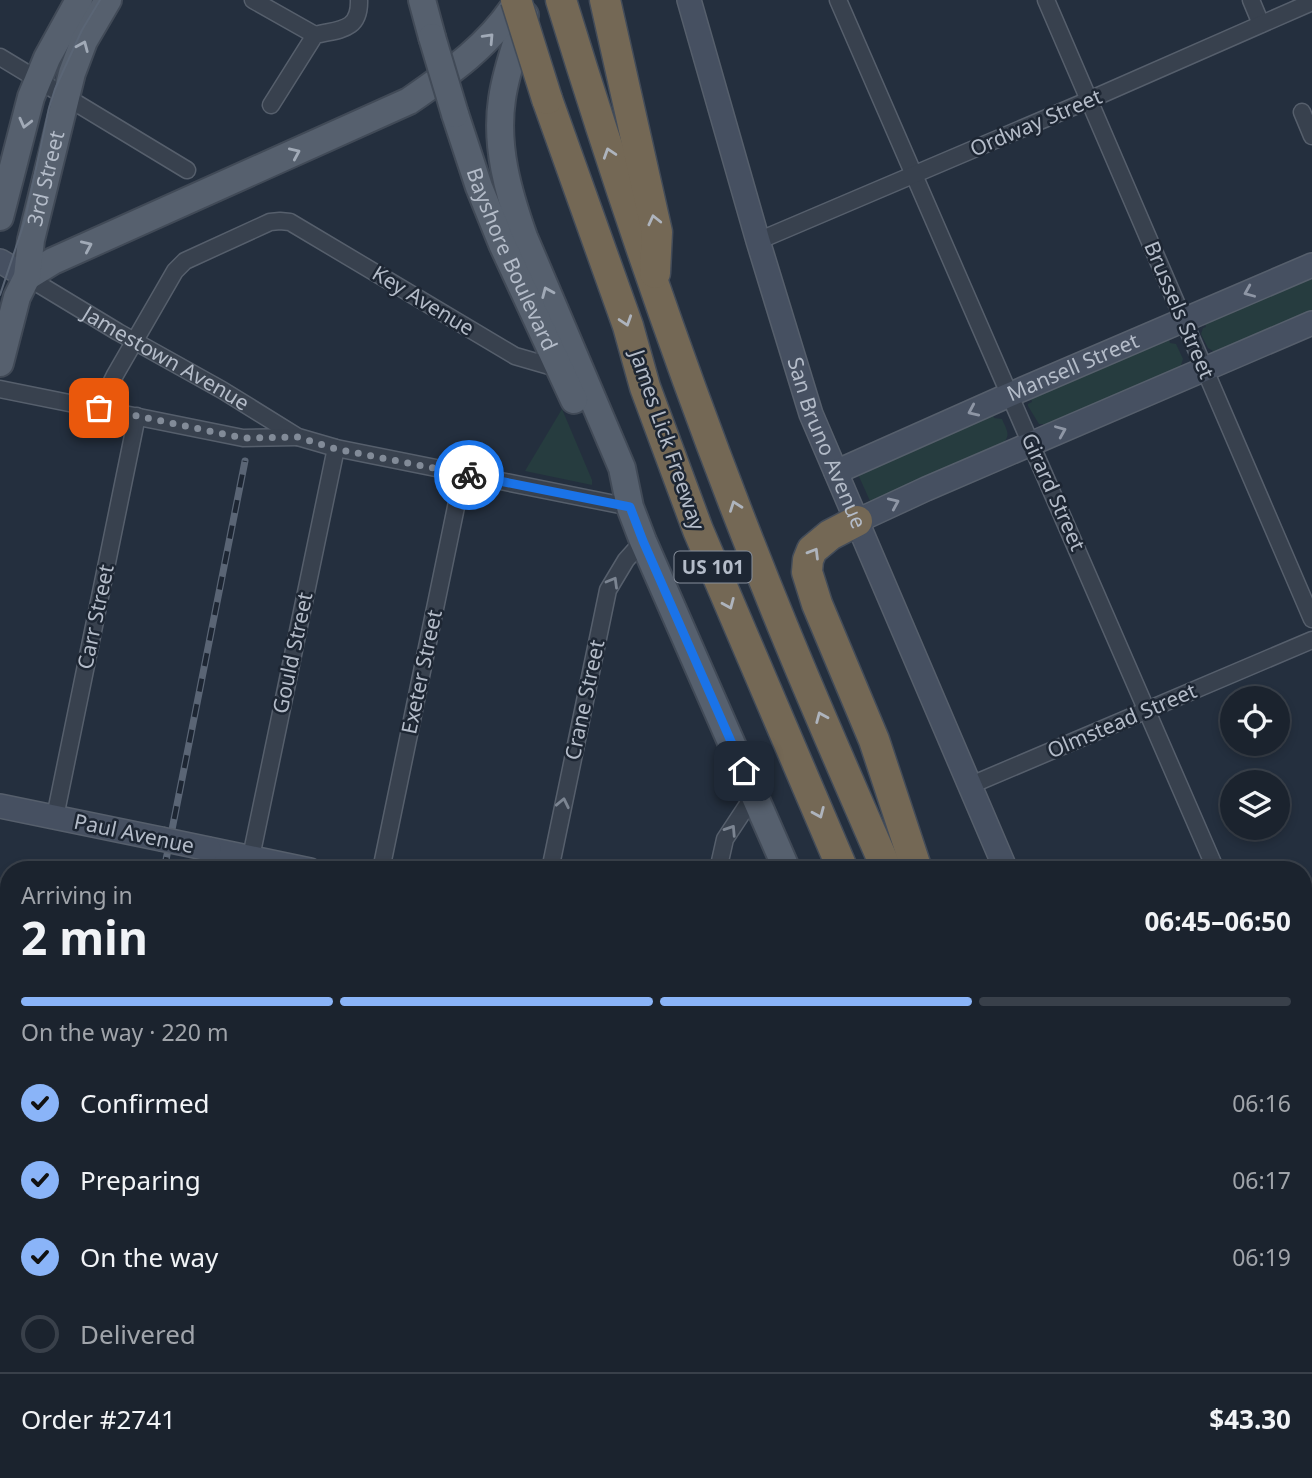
<!DOCTYPE html>
<meta charset="utf-8">
<style>
:root{--surface:#1b232e;--page:#242b36;--text:#f1f3f6;--muted:#a0a4aa;--line:#39404a;--accent:#8ab4f8}
body{margin:0;font-family:"Noto Sans",sans-serif;background:var(--page);color:var(--text);height:100vh;display:flex;flex-direction:column;font-size:26px;white-space:nowrap}
*{box-sizing:border-box;margin:0}
p{font-size:23px;color:var(--muted)}
.icon{flex:none;width:38px;height:38px;fill:none;stroke:currentColor;stroke-width:2;stroke-linecap:round;stroke-linejoin:round}
.map{position:relative;flex:1;overflow:hidden}
.side{position:absolute;left:0px;top:861px;width:1312px;height:618px;display:flex;flex-direction:column;background:var(--surface);border-radius:28px 28px 0 0;box-shadow:0 4px 10px #0003,0 0 0 2px var(--line)}
.side>*{flex:none}
.controls{position:absolute;left:1220px;top:686px;display:grid;gap:14px}
.controls a{display:grid;place-items:center;width:70px;height:70px;border-radius:50%;background:var(--surface);box-shadow:0 4px 10px #0003,0 0 0 2px var(--line);font-size:35px}
.pin{position:absolute;display:grid;place-items:center;width:60px;height:60px;color:#fff;margin:-30px;border-radius:14px;box-shadow:0 4px 10px #0006}
.courier{position:absolute;display:grid;place-items:center;width:70px;height:70px;margin:-35px;border:5px solid #1a73e8;border-radius:50%;background:#fff;color:#222;box-shadow:0 2px 9px #0007}
.head em{font-style:normal;font-weight:700}
.head div{display:flex;flex-direction:column-reverse}
.head{display:flex;align-items:center;justify-content:space-between;height:119px;padding:0 21px}
h1{font-size:46px;font-weight:700;line-height:52px}
.bar{display:grid;grid-template-columns:repeat(4,1fr);gap:10px 7px;align-content:center;height:84px;padding:0 21px}
.bar i{height:9px;border-radius:5px;background:var(--line)}
.bar .current{background:var(--accent)}
.bar p{grid-column:span 4}
.line{display:flex;align-items:center;gap:18px;padding:0 21px;border-top:2px solid var(--line)}
.line div{flex:1}
ol{padding:0 21px;list-style:none}
li{display:flex;align-items:center;gap:21px;height:77px}
li p{margin-inline-start:auto}
li .icon{padding:7px;border-radius:50%;background:var(--accent);color:#111;stroke-width:4}
li:last-child{color:var(--muted)}
li i{width:38px;height:38px;border:4px solid var(--line);border-radius:50%}
.map>svg:first-child{display:block}
.green{fill:#263c3f}
.lines{fill:none;stroke-linecap:round;stroke-linejoin:round}
.street-casing{stroke:#565f6c;stroke-width:19}
.secondary-casing{stroke:#565f6c;stroke-width:26}
.primary-casing{stroke:#414a57;stroke-width:30}
.highway-casing{stroke:#434c59;stroke-width:33}
.street{stroke:#38414e;stroke-width:16}
.secondary{stroke:#465061;stroke-width:23}
.primary{stroke:#56606e;stroke-width:26}
.highway{stroke:#746855;stroke-width:30}
.tram{stroke:#5a6575;stroke-width:2}
.rail-casing{stroke:#5a6575;stroke-width:7}
.rail{stroke:#1d2633;stroke-width:4.5;stroke-dasharray:13;stroke-linecap:butt}
.secondary-bridge-casing{stroke:#565f6c;stroke-width:26;stroke-linecap:butt}
.primary-bridge-casing{stroke:#414a57;stroke-width:30;stroke-linecap:butt}
.highway-bridge-casing{stroke:#434c59;stroke-width:33;stroke-linecap:butt}
.secondary-bridge{stroke:#465061;stroke-width:23}
.primary-bridge{stroke:#56606e;stroke-width:26}
.highway-bridge{stroke:#746855;stroke-width:30}
.oneway{stroke:#a1aab7}
.oneway2{stroke:#aeb4bd}
.oneway3{stroke:#8e96a5}
.oneway4{stroke:#7c8592}
.done{stroke:#828b98;stroke-width:7;stroke-dasharray:0 12.6}
.route{stroke:#1a73e8;stroke-width:9}
.labels{text-anchor:middle;stroke-width:5;stroke-linejoin:round;paint-order:stroke}
.shield{fill:#1d2633;stroke:#878f9c;stroke-width:2}
.shield-label{font-size:19px;font-weight:bold;fill:#b4bcc9}
.street-label{font-size:21px;fill:#b4bcc9;stroke:#1d2633}
</style>
<div class="map">
<svg width="1312" height="1478" viewBox="0 0 1312 1478">
<rect width="100%" height="100%" fill="#242f3e"/>
<!-- green -->
<g class="green">
<polygon points="1312,278 1312,312 1213,354 1213,351 1208,348 1201,334 1203,328 1206,327 1205,324"/>
<polygon points="1169,340 1170,343 1176,344 1183,359 1181,365 1183,368 1045,427 1043,424 1039,424 1028,406 1028,404 1032,402 1031,398"/>
<polygon points="562,409 592,480 592,485 525,471"/>
<path d="M993,415L994,418L1002,419C1005,427 1011,434 1005,441L1006,444L870,501L857,472Z"/>
</g>
<g class="lines">
<defs>
<g id="street">
<polyline points="253,0 315,35"/>
<polyline points="838,0 1216,870"/>
<polyline points="1046,0 1312,619"/>
<polyline points="1251,0 1261,24"/>
<polyline points="0,57 187,170"/>
<path d="M271,105L315,35C338,29 360,32 359,0"/>
<polyline points="1302,112 1312,136"/>
<polyline points="758,241 1089,100 1312,2"/>
<path id="s1" d="M27,277L118,332L222,390L298,437L336,448L630,507"/>
<polyline points="0,389 243,438 297,437"/>
<polyline points="99,408 115,375 175,271 185,261 270,222 280,221 290,222 515,356 560,369"/>
<polyline points="971,785 1312,640"/>
<polyline points="55,817 137,416"/>
<polyline points="251,857 336,448"/>
<polyline points="381,870 463,473"/>
<polyline points="550,870 608,590 626,560 643,541"/>
<polyline points="718,870 725,839 754,795"/>
<polyline points="1304,961 1312,958"/>
<polyline points="1304,1074 1312,1093"/>
<polyline points="1304,1278 1312,1275"/>
</g>
<g id="secondary">
<path id="s2" d="M689,0L758,241L811,414L1006,870"/>
<polyline points="0,261 27,277"/>
<path id="s3" d="M836,472L1009,395L1312,265"/>
<polyline points="857,521 926,489 1312,323"/>
<polyline points="0,806 161,839"/>
<polyline points="209,849 310,870"/>
<polyline points="1264,1470 1268,1478"/>
</g>
<g id="primary">
<polyline points="422,0 432,37"/>
<path d="M525,15C517,42 506,70 502,99C495,146 508,192 524,237L622,468L630,507L643,541L787,870"/>
<path id="s4" d="M455,114L479,187L502,244L574,400"/>
<polyline points="0,217 31,97 47,58 79,0"/>
<path d="M27,277L53,261L409,101C451,72 491,44 518,0"/>
<path id="s5" d="M0,363L17,297L27,277L31,240L72,73L84,41L108,0"/>
<polyline points="1020,1470 1022,1478"/>
</g>
<g id="highway">
<path d="M561,0C626,212 699,422 783,627C816,708 852,789 887,870"/>
<polyline points="605,0 657,232 655,273"/>
<polyline points="547,99 628,326 645,387 698,530 843,870"/>
<polyline points="857,521 830,535 812,550 808,560 807,572 817,604 874,740 917,870"/>
<polyline points="1081,1470 1084,1478"/>
<polyline points="1134,1470 1137,1478"/>
</g>
</defs>
<!-- street casing -->
<use href="#street" class="street-casing"/>
<!-- secondary casing -->
<use href="#secondary" class="secondary-casing"/>
<!-- primary casing -->
<use href="#primary" class="primary-casing"/>
<!-- highway casing -->
<use href="#highway" class="highway-casing"/>
<!-- street -->
<use href="#street" class="street"/>
<!-- secondary -->
<use href="#secondary" class="secondary"/>
<!-- primary -->
<use href="#primary" class="primary"/>
<!-- highway -->
<use href="#highway" class="highway"/>
<!-- tram -->
<polyline class="tram" points="0,295 25,220 49,108 55,89 82,30 100,0"/>
<defs>
<g id="rail">
<polyline points="164,870 245,461"/>
<polyline points="98,1478 98,1470"/>
</g>
</defs>
<!-- rail casing -->
<use href="#rail" class="rail-casing"/>
<!-- rail -->
<use href="#rail" class="rail"/>
<defs>
<polyline id="secondary-bridge" points="161,839 209,849"/>
<polyline id="primary-bridge" points="432,37 455,114"/>
<polyline id="highway-bridge" points="516,0 547,99"/>
</defs>
<!-- secondary-bridge casing -->
<use href="#secondary-bridge" class="secondary-bridge-casing"/>
<!-- primary-bridge casing -->
<use href="#primary-bridge" class="primary-bridge-casing"/>
<!-- highway-bridge casing -->
<use href="#highway-bridge" class="highway-bridge-casing"/>
<!-- secondary-bridge -->
<use href="#secondary-bridge" class="secondary-bridge"/>
<!-- primary-bridge -->
<use href="#primary-bridge" class="primary-bridge"/>
<!-- highway-bridge -->
<use href="#highway-bridge" class="highway-bridge"/>
</g>
<!-- one-way arrows -->
<defs><path id="oneway-chevron" d="M-2-3.5L2.5 0L-2 3.5" fill="none" stroke-width="1.6" stroke-linecap="round" stroke-linejoin="round" transform="scale(1.75)"/></defs>
<g class="oneway">
<use href="#oneway-chevron" transform="translate(489 38) rotate(-47)"/>
<use href="#oneway-chevron" transform="translate(83 46) rotate(-67)"/>
<use href="#oneway-chevron" transform="translate(25 123) rotate(104)"/>
<use href="#oneway-chevron" transform="translate(295 153) rotate(-24)"/>
<use href="#oneway-chevron" transform="translate(87 246) rotate(-24)"/>
<use href="#oneway-chevron" transform="translate(547 292) rotate(-113)"/>
</g>
<g class="oneway2">
<use href="#oneway-chevron" transform="translate(609 153) rotate(-108)"/>
<use href="#oneway-chevron" transform="translate(654 220) rotate(-103)"/>
<use href="#oneway-chevron" transform="translate(626 321) rotate(72)"/>
<use href="#oneway-chevron" transform="translate(735 506) rotate(-110)"/>
<use href="#oneway-chevron" transform="translate(814 553) rotate(-59)"/>
<use href="#oneway-chevron" transform="translate(729 604) rotate(67)"/>
<use href="#oneway-chevron" transform="translate(821 717) rotate(-113)"/>
<use href="#oneway-chevron" transform="translate(819 813) rotate(67)"/>
</g>
<g class="oneway3">
<use href="#oneway-chevron" transform="translate(1249 292) rotate(157)"/>
<use href="#oneway-chevron" transform="translate(973 411) rotate(156)"/>
<use href="#oneway-chevron" transform="translate(1061 431) rotate(-23)"/>
<use href="#oneway-chevron" transform="translate(894 503) rotate(-24)"/>
</g>
<g class="oneway4">
<use href="#oneway-chevron" transform="translate(613 582) rotate(-60)"/>
<use href="#oneway-chevron" transform="translate(563 803) rotate(-78)"/>
<use href="#oneway-chevron" transform="translate(731 830) rotate(-57)"/>
</g>
<g class="lines">
<!-- done -->
<polyline class="done" points="99,408 243,438 298,437 336,449 469,475"/>
<!-- route -->
<polyline class="route" points="469,475 630,507 643,541 744,771"/>
</g>
<g class="labels">
<!-- shield labels -->
<rect class="shield" x="674.5" y="551.5" width="77" height="31" rx="5"/>
<g class="shield-label">
<text x="713" y="574">US 101</text>
</g>
<!-- street labels -->
<g class="street-label">
<text transform="translate(1036 123) rotate(-23)" y="7">Ordway Street</text>
<text dy="7" stroke="none"><textPath href="#s5" startOffset="191">3rd Street</textPath></text>
<text dy="7" stroke="none"><textPath href="#s4" startOffset="156">Bayshore Boulevard</textPath></text>
<text transform="translate(423 301) rotate(31)" y="7">Key Avenue</text>
<text transform="translate(1179 310) rotate(67)" y="7">Brussels Street</text>
<text dy="7" stroke="none"><textPath href="#s1" startOffset="161">Jamestown Avenue</textPath></text>
<text dy="7" stroke="none"><textPath href="#s3" startOffset="259">Mansell Street</textPath></text>
<text transform="translate(667 440) rotate(71)" y="7">James Lick Freeway</text>
<text dy="7" stroke="none"><textPath href="#s2" startOffset="464">San Bruno Avenue</textPath></text>
<text transform="translate(1053 492) rotate(66)" y="7">Girard Street</text>
<text transform="translate(96 617) rotate(-78)" y="7">Carr Street</text>
<text transform="translate(293 653) rotate(-78)" y="7">Gould Street</text>
<text transform="translate(422 672) rotate(-78)" y="7">Exeter Street</text>
<text transform="translate(585 700) rotate(-78)" y="7">Crane Street</text>
<text transform="translate(1122 721) rotate(-23)" y="7">Olmstead Street</text>
<text transform="translate(134 834) rotate(12)" y="7">Paul Avenue</text>
</g>
</g>
</svg>
<div class="controls">
<a><svg class="icon" aria-label="locate" viewBox="0 0 24 24"><circle cx="12" cy="12" r="6"/><path d="M12 2v4M12 18v4M2 12h4M18 12h4"/></svg></a>
<a><svg class="icon" aria-label="layers" viewBox="0 0 24 24"><path d="M12 4l9 5-9 5-9-5zM3 14l9 5 9-5"/></svg></a>
</div>
<div class="pin" style="left:99px;top:408px;background:#ea580c"><svg class="icon" aria-label="bag" viewBox="0 0 24 24"><path d="M5 8h14l-1 12H6zM9 8a3 3 0 0 1 6 0"/></svg></div>
<div class="pin" style="left:744px;top:771px;background:#1f2937"><svg class="icon" aria-label="home" viewBox="0 0 24 24"><path d="M3 11l9-7 9 7M6 9v11h12V9"/></svg></div>
<div class="courier" style="left:469px;top:475px"><svg class="icon" aria-label="bike" viewBox="0 0 24 24"><circle cx="6" cy="16" r="4"/><circle cx="18" cy="16" r="4"/><path d="M6 16l4-8h5l3 8M10 8l3 8H6M13 5h3"/></svg></div>
<section class="side">
<div class="head"><div><h1>2 min</h1><p>Arriving in</p></div><em>06:45–06:50</em></div>
<div class="bar"><i class="current"></i><i class="current"></i><i class="current"></i><i></i><p>On the way · 220 m</p></div>
<ol>
<li><svg class="icon" aria-label="check" viewBox="0 0 24 24"><path d="M5 12l5 5 9-10"/></svg>Confirmed<p>06:16</p></li>
<li><svg class="icon" aria-label="check" viewBox="0 0 24 24"><path d="M5 12l5 5 9-10"/></svg>Preparing<p>06:17</p></li>
<li><svg class="icon" aria-label="check" viewBox="0 0 24 24"><path d="M5 12l5 5 9-10"/></svg>On the way<p>06:19</p></li>
<li><i></i>Delivered</li>
</ol>
<div class="line" style="height:91px"><div>Order #2741</div><b>$43.30</b></div>
</section>
</div>
